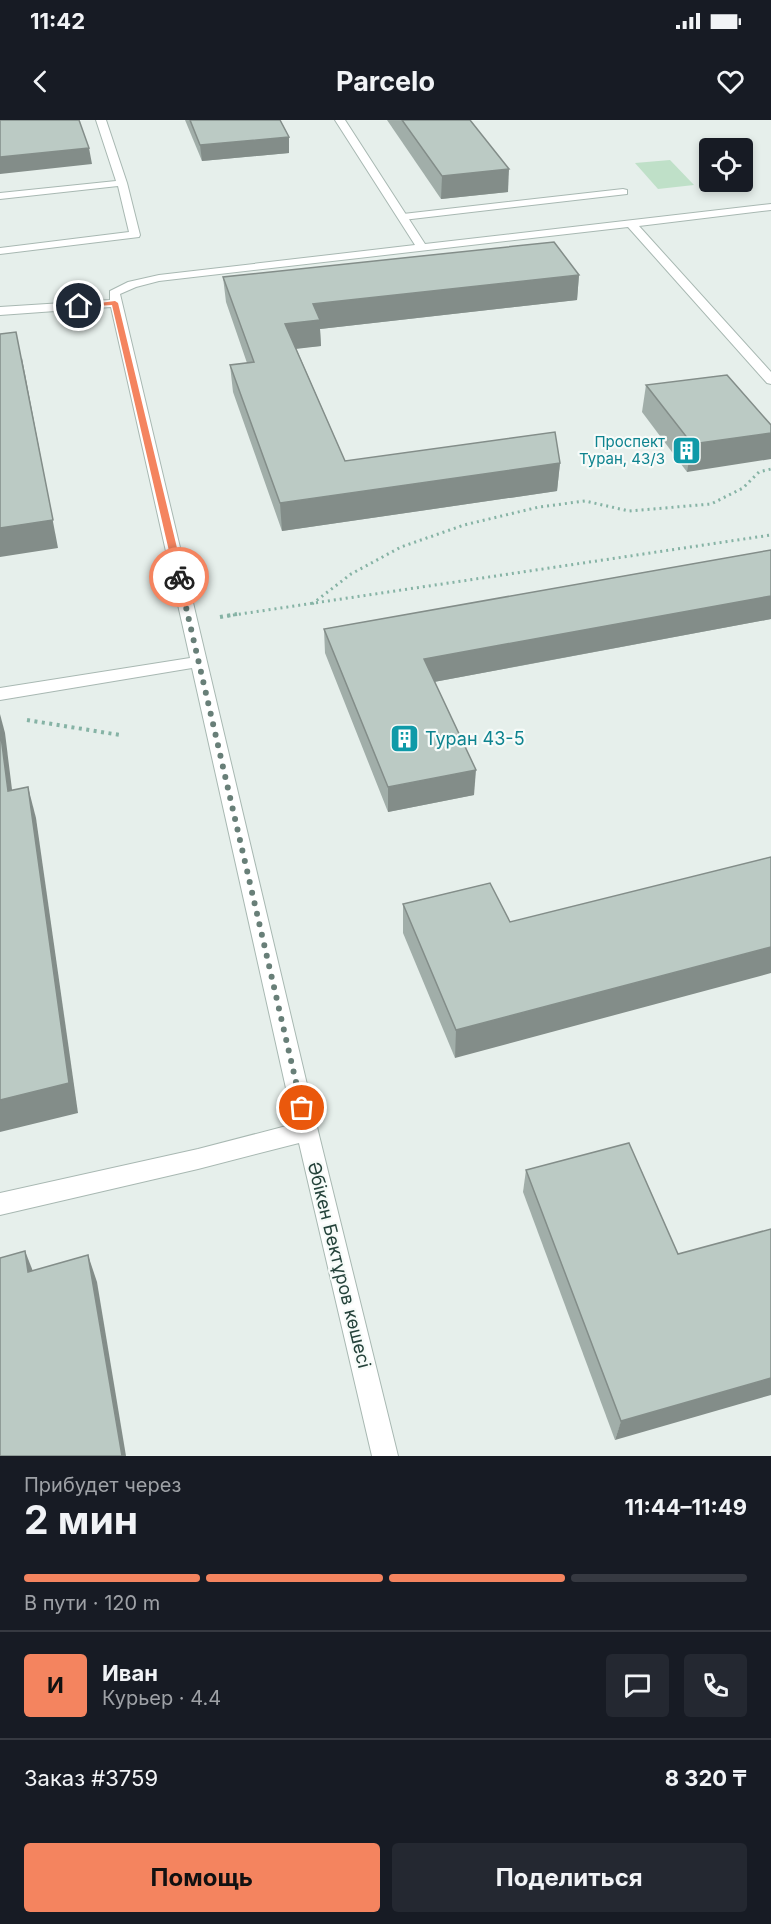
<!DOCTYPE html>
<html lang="ru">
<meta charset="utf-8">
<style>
:root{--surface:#171b24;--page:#242831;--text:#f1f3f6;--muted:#9ea1a6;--line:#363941;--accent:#f4845f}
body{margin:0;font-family:Inter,sans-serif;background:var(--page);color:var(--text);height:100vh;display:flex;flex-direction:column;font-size:22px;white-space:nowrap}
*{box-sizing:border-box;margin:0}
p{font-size:20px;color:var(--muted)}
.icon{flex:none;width:33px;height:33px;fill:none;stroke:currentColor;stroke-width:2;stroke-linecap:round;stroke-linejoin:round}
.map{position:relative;height:1336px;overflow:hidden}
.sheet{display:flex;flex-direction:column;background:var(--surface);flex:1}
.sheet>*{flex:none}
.controls{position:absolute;left:699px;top:18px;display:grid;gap:12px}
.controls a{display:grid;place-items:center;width:54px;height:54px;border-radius:6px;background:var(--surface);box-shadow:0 3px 9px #0003;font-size:30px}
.pin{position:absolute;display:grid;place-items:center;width:51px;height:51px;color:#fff;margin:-26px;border:3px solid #fff;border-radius:50%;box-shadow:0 2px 6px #0007}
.courier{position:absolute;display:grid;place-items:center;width:60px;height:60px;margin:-30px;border:4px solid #f4845f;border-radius:50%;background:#fff;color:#222;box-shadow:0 2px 8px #0007}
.overview em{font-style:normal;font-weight:700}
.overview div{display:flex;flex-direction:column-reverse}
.overview{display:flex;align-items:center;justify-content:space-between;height:102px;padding:0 24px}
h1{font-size:39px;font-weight:700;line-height:45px}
.bar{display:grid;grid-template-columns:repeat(4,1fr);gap:9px 6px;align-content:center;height:72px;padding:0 24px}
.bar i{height:8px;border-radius:4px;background:var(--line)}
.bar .current{background:var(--accent)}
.bar p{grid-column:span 4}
.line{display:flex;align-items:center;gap:15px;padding:0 24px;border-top:2px solid var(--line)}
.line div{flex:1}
.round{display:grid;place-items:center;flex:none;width:63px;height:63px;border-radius:6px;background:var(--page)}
.primary-button{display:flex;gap:12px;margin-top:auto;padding:12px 24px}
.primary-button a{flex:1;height:69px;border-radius:6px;background:var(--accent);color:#111;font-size:24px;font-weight:700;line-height:69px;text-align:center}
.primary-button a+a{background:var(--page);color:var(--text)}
.status{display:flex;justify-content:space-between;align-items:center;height:42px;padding:0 30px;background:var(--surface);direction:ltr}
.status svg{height:16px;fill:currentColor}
header{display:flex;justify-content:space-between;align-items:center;height:78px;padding:0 24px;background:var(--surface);font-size:27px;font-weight:700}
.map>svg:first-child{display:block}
.green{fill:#bfe0c8}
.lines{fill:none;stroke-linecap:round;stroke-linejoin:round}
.service-casing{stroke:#a8b8b2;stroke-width:2}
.minor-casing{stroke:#a8b8b2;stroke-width:2}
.path-far1{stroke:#86b3a5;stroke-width:3;stroke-dasharray:2 4;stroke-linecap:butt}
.path{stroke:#86b3a5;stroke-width:4;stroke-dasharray:3 4.5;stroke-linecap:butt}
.service{fill:#fff;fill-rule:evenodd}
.minor{fill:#fff;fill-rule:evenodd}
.wall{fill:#a1aea9}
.shaded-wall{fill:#838d89}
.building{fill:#bbcac4;stroke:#838d89;stroke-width:1.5}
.route{fill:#f4845f}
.done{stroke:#687f78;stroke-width:6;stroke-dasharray:0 10.8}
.labels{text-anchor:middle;stroke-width:4.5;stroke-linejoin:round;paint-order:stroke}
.far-culture-label{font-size:15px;fill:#0d838f;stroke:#f7fbf9;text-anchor:end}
.culture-label{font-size:18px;fill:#0d838f;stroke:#f7fbf9;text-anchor:start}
.street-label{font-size:18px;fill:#24423a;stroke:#f7fbf9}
</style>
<div class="status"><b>11:42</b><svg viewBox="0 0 49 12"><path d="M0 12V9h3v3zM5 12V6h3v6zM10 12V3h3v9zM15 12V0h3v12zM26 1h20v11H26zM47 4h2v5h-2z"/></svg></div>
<header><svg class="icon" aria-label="back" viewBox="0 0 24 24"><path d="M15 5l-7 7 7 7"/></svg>Parcelo<svg class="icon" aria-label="heart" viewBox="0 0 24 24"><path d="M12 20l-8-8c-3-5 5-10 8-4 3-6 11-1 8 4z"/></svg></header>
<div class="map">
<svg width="771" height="1336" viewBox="0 0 771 1336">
<rect width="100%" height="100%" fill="#e6efeb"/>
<!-- green -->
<polygon class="green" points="670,40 694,65 658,69 635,43"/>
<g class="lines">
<defs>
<g id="service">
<polygon points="96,0 106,0 127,63 140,115 139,117 0,134 0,128 129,112 118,66 0,79 0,73 116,61"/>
<polygon points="623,69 627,70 627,74 403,100 398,97 403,94"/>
</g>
<polygon id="minor" points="335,0 345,0 425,124 771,84 771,90 639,106 771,252 771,264 767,263 628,107 159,161 136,167 120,174 318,1011 398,1336 372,1336 299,1023 198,1049 0,1095 0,1073 198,1029 294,1004 192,548 0,580 0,568 190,538 111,187 0,195 0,187 110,180 110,171 128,162 159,155 415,125"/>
</defs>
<!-- service casing -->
<use href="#service" class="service-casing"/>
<!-- minor casing -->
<use href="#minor" class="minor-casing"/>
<!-- path-far1 -->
<g class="path-far1">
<polyline points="312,484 351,454 401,427 464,405 539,387 585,381 629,391 711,384 743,368 759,352 771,349"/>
<polyline points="227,496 771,415"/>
</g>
<!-- path -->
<g class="path">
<polyline points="220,497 237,494"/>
<polyline points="27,600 120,615"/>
</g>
<!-- service -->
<use href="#service" class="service"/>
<!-- minor -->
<use href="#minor" class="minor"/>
</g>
<!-- wall -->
<g class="wall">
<polygon points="185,0 280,0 289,17 289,33 202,41"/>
<polygon points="387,0 470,0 508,72 441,79"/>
<polygon points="579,155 577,180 320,209 321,226 296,228 345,341 560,343 557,371 282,411 233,272 230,245 247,243 226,182 223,157"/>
<polygon points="646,265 771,305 687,352 642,292"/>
<polygon points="771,430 771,499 434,562 474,675 388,692 325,533 324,509"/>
<polygon points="490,763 455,938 403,813 403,784"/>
<polygon points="526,1050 678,1134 615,1320 523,1072"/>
</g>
<!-- shaded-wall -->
<g class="shaded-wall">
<polygon points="289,17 289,33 202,41 200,25"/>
<polygon points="89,28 92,44 0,54 0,37"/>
<polygon points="509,49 508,72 441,79 442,56"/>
<polygon points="579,155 577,180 320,209 321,226 287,230 285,204 313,184"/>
<polygon points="22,238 58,428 0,437 0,408"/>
<polygon points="771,313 771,339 687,352 692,324"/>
<polygon points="560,343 557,371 282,411 280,383"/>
<polygon points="771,476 771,499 423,564 424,539"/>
<polygon points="0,594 5,613 16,702 8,671 0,609"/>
<polygon points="476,650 474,675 388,692 388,667"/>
<polygon points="28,667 36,698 78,993 0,1012 0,980"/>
<polygon points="771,827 771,853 455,938 456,910"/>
<polygon points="25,1131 36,1159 28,1152"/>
<polygon points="88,1135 97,1162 126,1336 122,1336"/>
<polygon points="771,1258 771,1275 615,1320 621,1301"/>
</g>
<!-- building -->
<g class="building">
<polygon points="0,0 79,0 89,28 0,37"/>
<polygon points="190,0 280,0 289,17 200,25"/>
<polygon points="402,0 470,0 509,49 442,56"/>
<polygon points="554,122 579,155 313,184 320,200 285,204 345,341 555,312 560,343 280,383 230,245 254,242 223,157"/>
<polygon points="16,212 53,400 0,408 0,214"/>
<polygon points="727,255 771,305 771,313 692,324 646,265"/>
<polygon points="771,430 771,476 424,539 476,650 388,667 324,509"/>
<polygon points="0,609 8,671 28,667 69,963 0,980"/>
<polygon points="771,737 771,827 456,910 403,784 490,763 510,802"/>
<polygon points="629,1023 678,1134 771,1109 771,1258 621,1301 526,1050"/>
<polygon points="25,1131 28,1152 88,1135 122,1336 0,1336 0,1138"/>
</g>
<!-- route -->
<polygon class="route" points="115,181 118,183 184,457 179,460 175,457 112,185 79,187 76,186"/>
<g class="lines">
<!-- done -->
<polyline class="done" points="179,457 302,988"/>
</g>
<!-- icons -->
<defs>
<symbol id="building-square" viewBox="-11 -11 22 22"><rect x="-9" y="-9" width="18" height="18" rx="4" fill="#0f9aa8" stroke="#f7fbf9"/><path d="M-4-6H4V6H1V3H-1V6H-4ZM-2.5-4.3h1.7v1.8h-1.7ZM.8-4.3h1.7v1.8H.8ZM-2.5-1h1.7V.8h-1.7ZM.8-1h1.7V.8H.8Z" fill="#fff"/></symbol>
</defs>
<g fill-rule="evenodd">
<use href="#building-square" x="670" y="314" width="33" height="33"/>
<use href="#building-square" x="388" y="602" width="33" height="33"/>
</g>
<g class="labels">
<!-- far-culture labels -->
<g class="far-culture-label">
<text x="665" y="327">Проспект<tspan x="665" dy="17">Туран, 43/3</tspan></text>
</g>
<!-- culture labels -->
<g class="culture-label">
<text x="425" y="625">Туран 43-5</text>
</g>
<!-- street labels -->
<g class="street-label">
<text transform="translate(339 1145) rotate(76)" y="6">Әбікен Бектұров көшесі</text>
</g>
</g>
</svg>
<div class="controls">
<a><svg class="icon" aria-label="locate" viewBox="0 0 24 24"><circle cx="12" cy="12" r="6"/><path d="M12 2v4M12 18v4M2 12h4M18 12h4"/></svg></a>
</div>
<div class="pin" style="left:302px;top:988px;background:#ea580c"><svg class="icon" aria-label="bag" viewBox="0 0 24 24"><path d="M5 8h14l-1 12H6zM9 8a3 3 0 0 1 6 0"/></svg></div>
<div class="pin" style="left:79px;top:186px;background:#1f2937"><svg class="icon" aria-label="home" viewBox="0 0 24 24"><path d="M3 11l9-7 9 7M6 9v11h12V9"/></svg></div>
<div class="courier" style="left:179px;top:457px"><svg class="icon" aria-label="bike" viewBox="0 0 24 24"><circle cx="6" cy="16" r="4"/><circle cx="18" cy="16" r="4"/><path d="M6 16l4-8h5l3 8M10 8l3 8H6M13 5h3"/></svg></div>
</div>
<section class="sheet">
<div class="overview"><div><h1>2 мин</h1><p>Прибудет через</p></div><em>11:44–11:49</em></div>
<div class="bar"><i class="current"></i><i class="current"></i><i class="current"></i><i></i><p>В пути · 120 m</p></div>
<div class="line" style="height:108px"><b class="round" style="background:var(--accent);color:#111">И</b><div><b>Иван</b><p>Курьер · 4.4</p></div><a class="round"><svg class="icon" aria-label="chat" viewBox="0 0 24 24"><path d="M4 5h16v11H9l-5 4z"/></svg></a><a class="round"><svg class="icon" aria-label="phone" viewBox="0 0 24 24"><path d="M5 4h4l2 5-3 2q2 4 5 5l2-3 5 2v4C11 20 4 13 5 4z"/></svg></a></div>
<div class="line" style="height:78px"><div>Заказ #3759</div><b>8 320 ₸</b></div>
<div class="primary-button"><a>Помощь</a><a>Поделиться</a></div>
</section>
